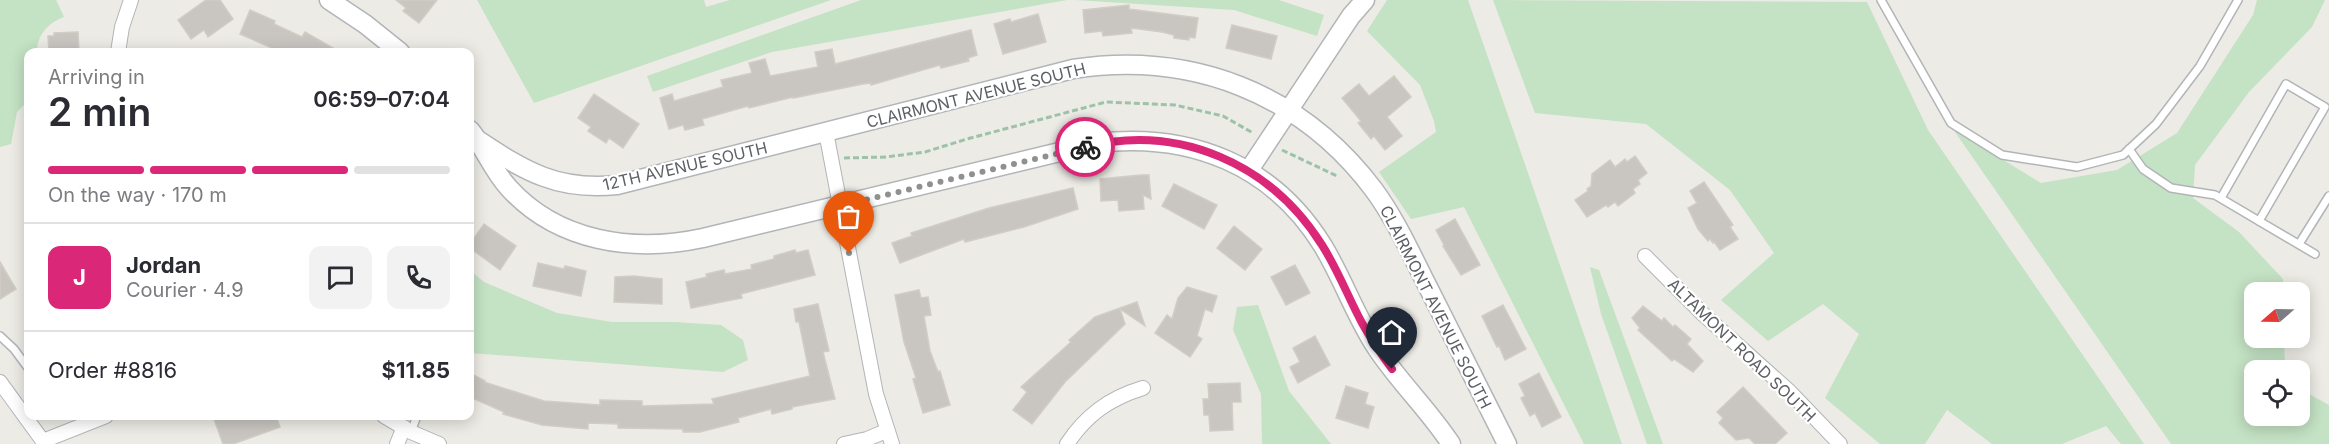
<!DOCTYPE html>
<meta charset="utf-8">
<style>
:root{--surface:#fff;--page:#f2f2f3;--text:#2b2b33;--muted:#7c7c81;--line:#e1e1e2;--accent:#db2777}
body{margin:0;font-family:Inter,sans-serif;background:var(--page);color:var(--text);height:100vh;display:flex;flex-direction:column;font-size:22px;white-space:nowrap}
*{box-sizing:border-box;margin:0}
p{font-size:20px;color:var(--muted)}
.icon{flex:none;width:33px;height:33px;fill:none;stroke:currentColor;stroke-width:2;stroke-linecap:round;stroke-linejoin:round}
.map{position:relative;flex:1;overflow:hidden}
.details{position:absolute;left:24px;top:48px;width:450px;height:372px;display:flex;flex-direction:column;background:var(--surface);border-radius:12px;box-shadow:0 3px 15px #0003}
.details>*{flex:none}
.needle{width:39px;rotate:250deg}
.tools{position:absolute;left:2244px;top:282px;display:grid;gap:12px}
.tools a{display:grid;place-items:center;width:66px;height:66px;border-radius:12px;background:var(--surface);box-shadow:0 3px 15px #0003;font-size:30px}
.pin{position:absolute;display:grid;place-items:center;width:51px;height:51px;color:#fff;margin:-62px -26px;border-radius:50% 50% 50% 0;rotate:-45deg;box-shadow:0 0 6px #0007}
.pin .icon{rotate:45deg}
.courier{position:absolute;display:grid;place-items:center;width:60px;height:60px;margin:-30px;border:4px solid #db2777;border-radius:50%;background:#fff;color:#222;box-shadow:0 2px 8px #0007}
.head em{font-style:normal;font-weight:600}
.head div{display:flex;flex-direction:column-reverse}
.head{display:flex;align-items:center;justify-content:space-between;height:102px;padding:0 24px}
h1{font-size:39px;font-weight:600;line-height:45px}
.bar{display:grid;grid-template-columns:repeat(4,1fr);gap:9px 6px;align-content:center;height:72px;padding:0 24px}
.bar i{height:8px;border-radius:4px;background:var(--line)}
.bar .current{background:var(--accent)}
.bar p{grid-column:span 4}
.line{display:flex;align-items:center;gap:15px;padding:0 24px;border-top:2px solid var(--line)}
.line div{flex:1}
.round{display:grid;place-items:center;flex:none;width:63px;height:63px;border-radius:12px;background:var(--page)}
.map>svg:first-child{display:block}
.green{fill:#c4e2c4}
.building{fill:#c9c6c2;stroke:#d1cdc4;stroke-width:1.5}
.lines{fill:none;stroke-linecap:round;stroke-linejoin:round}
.service-casing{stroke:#b2b5b8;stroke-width:10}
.minor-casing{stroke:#b2b5b8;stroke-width:16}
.tertiary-casing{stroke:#b2b5b8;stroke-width:21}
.path{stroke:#9ec2a9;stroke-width:3;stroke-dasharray:6 3;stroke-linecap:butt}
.service{stroke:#fff;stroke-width:7}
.minor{stroke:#fff;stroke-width:14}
.tertiary{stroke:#fff;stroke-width:18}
.done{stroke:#8f9191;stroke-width:6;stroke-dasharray:0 10.8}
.route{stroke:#db2777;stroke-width:8}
.labels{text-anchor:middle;stroke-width:4.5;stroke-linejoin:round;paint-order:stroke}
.street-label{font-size:16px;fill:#5d6064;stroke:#fff}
</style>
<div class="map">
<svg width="2329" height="444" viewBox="0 0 2329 444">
<rect width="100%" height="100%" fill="#edebe5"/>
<!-- green -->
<g class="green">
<path d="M0,0H56L64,17C48,23 37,35 37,52H28V101L17,112L11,144L0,147Z"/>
<polygon points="477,0 704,0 706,7 730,0 831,0 534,103"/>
<polygon points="861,0 1067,0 772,52 653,92 647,76"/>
<polygon points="1075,0 1279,0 1324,15 1317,36 1234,10"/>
<polygon points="1387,0 1468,0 1622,444 1584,444 1464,207 1411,219 1379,172 1436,132 1434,121 1420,85 1367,31"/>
<polygon points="1493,0 1867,2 1928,130 2144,444 2121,444 2106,426 2062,444 1992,444 1947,410 1925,444 1880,444 1825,398 1859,334 1823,304 1768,341 1721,300 1774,253 1730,190 1646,124 1535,113"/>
<polygon points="2257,0 2325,0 2312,27 2249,92 2195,165 2193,198 2239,232 2283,279 2283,292 2254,292 2254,338 2284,338 2285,366 2288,370 2254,370 2254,416 2300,416 2300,389 2329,405 2329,444 2171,444 1953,129 2041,183 2117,170 2177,133 2253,15"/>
<polygon points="1590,267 1599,270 1663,444 1647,444 1601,314"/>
<polygon points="470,270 484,282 557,313 612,322 675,322 721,325 743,340 748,360 723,372 470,353"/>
<polygon points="1258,305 1289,391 1331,444 1262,444 1261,394 1233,330 1237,307"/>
</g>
<!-- building -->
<g class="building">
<polygon points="206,0 220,0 233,19 208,37 204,30 191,39 178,20"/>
<polygon points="396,0 437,0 419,23 403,11 406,8"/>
<polygon points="1129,5 1129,9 1198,18 1195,38 1189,37 1189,40 1174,38 1174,35 1162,32 1131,28 1132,33 1103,36 1102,31 1085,33 1083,10"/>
<polygon points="250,10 275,21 274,24 302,37 305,32 340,52 281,52 240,34"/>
<polygon points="1038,14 1046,42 1003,54 994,24 1010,19 1011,22"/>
<polygon points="1232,25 1277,36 1271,59 1226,48"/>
<polygon points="971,30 977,55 968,58 969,61 941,68 940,65 871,85 871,83 863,84 793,98 793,97 749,108 748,106 702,119 704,125 685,130 683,125 669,129 660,98 672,94 674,101 723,87 721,80 752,73 749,63 765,59 770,76 818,67 815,52 832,49 835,64"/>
<polygon points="78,32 79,52 49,51 48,36 54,36 54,33"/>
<polygon points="1394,76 1411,97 1387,117 1402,136 1385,150 1374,136 1371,139 1358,123 1361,121 1342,98 1359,84 1369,96"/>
<polygon points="594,94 639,124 623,148 609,138 606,143 588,131 591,127 578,118"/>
<polygon points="1635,156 1647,173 1638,180 1640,184 1633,189 1635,193 1618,206 1615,202 1608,207 1606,205 1587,217 1575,200 1588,191 1587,189 1591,186 1592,174 1610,160 1615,167 1625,159 1627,162"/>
<polygon points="1141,175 1149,175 1151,199 1143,195 1144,209 1119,211 1118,200 1101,201 1100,179"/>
<polygon points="1704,182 1733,225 1730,227 1738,239 1720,250 1714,242 1713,243 1710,239 1708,241 1698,229 1688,208 1697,203 1690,191"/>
<polygon points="1174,184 1217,205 1204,229 1162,206"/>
<polygon points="1073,188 1078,209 1024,227 965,242 964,239 900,263 892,243 912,236 911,233 989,208"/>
<polygon points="1455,219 1480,265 1461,275 1443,246 1444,245 1436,230"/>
<polygon points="484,224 516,246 500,270 470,248 470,244"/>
<polygon points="1234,226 1262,249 1245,270 1217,248"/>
<polygon points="795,250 796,253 808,250 815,275 741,294 742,298 691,308 686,282 707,277 706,274 724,270 725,274 752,269 751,265 774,259 774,256"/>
<polygon points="0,262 16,289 0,299"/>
<polygon points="538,263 564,269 565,266 586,271 581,296 533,286"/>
<polygon points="1295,265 1310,293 1286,305 1271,277"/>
<polygon points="634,276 662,279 662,304 614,302 615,277"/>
<polygon points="1187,287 1217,296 1212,312 1205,309 1197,336 1202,339 1190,357 1155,333 1167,315 1172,319 1178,298"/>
<polygon points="919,290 921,298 928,297 931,315 924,316 930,351 938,372 940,371 950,405 923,413 913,379 916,378 904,342 895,295"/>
<polygon points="1137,302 1145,326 1120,309 1125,324 1065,382 1032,424 1013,410 1027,392 1021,387 1071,342 1069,340 1095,317"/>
<polygon points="818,304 829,351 823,352 835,399 792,407 792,409 772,414 771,409 738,418 739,422 700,432 683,432 683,429 618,428 618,424 588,423 588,429 542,425 503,414 504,412 470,397 470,373 485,381 484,382 544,401 600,405 600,400 642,401 642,406 714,404 712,399 810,376 799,322 796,322 794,309"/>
<polygon points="1503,305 1526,349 1505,360 1499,346 1497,347 1482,316"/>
<polygon points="1643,306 1662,321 1664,318 1673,327 1675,325 1691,339 1687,344 1703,361 1693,372 1674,359 1672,361 1638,330 1640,328 1632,318"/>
<polygon points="1315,336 1330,365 1298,383 1290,367 1300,362 1293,348"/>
<polygon points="1539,373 1561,417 1542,427 1535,413 1530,416 1521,398 1525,396 1519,384"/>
<polygon points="1240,383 1241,402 1232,402 1233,430 1210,431 1209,415 1204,415 1203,399 1209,399 1208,384"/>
<polygon points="1346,386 1368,393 1365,404 1374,407 1368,428 1336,418"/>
<polygon points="1743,387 1787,433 1775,444 1755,444 1749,438 1736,440 1719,423 1723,418 1717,412"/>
<polygon points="224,416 276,416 280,427 233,444 223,444 214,419"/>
</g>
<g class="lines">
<defs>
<g id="service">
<polyline points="1881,0 1951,123 2002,155 2077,167 2123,155 2156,124 2200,66 2238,0"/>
<polyline points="2129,149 2143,169 2171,188 2215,195 2315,254"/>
<polyline points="2221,198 2286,84 2325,107 2259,221"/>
<polyline points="2299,244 2329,196"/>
<polyline points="0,336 14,349 28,368"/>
<polyline points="411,432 417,416"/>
</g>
<g id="minor">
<polyline points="118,52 122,27 131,0"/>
<polyline points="826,132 876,394 892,444"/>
<polyline points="1645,256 1703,314 1790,392 1840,444"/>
<polyline points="0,382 45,444"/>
<polyline points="384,416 411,432 439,444"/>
<polyline points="43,441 106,416"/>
<polyline points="397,444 404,427"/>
<polyline points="844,444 867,439 886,431"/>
<path d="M1067,444C1086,415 1110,398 1143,388"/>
</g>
<g id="tertiary">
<polyline points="329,0 365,24 400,52"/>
<path d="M470,130C484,147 492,169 508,187C557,242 633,253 703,238L1097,143C1191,132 1273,165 1323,246C1343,279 1355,315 1376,347C1398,381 1429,410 1451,444"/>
<path d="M478,140C526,172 558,191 617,185L1073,69C1192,51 1301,93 1374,190C1396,220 1412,256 1429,289C1455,341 1481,392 1507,444"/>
<polyline points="1249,170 1351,16 1365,0"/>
</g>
</defs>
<!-- service casing -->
<use href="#service" class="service-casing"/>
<!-- minor casing -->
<use href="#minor" class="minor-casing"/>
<!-- tertiary casing -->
<use href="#tertiary" class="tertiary-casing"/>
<!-- path -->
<g class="path">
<polyline points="1282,150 1339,177"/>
<polyline points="844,158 886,157 925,152 967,139 1106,102 1175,105 1223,116 1253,133"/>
</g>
<!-- service -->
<use href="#service" class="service"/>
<!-- minor -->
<use href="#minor" class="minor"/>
<!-- tertiary -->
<use href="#tertiary" class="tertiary"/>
</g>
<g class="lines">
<!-- done -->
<polyline class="done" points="849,253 840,206 1085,147"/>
<!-- route -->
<path class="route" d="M1085,147C1179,123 1271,164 1322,245C1338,270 1348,297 1362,323C1371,339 1381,354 1392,369"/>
</g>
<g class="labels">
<!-- street labels -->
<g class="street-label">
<text transform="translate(976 95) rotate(-14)" y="6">CLAIRMONT AVENUE SOUTH</text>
<text transform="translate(685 166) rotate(-13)" y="6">12TH AVENUE SOUTH</text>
<text transform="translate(1436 307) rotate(63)" y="6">CLAIRMONT AVENUE SOUTH</text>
<text transform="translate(1742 350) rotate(44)" y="6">ALTAMONT ROAD SOUTH</text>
</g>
</g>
</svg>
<div class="tools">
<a><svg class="needle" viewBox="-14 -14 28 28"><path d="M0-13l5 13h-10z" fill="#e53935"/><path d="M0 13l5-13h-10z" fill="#7c7c81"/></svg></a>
<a><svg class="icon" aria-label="locate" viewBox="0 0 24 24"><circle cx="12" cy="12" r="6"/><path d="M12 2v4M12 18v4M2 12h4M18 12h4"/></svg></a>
</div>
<div class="pin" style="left:849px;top:253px;background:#ea580c"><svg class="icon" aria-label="bag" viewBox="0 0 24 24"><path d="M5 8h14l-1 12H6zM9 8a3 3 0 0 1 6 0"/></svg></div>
<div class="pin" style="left:1392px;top:369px;background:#1f2937"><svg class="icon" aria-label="home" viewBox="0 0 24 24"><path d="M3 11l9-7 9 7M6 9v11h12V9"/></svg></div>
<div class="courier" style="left:1085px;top:147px"><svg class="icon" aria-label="bike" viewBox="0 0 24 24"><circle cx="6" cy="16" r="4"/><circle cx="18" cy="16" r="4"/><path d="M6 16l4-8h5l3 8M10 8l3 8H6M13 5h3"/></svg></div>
<section class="details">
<div class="head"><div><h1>2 min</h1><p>Arriving in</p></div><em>06:59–07:04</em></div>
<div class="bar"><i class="current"></i><i class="current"></i><i class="current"></i><i></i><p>On the way · 170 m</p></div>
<div class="line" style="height:108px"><b class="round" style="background:var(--accent);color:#fff">J</b><div><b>Jordan</b><p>Courier · 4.9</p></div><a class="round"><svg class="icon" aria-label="chat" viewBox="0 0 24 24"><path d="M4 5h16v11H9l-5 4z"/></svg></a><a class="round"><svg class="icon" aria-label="phone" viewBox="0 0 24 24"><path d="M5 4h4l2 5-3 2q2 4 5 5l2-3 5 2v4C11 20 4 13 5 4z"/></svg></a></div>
<div class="line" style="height:78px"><div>Order #8816</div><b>$11.85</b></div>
</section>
</div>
